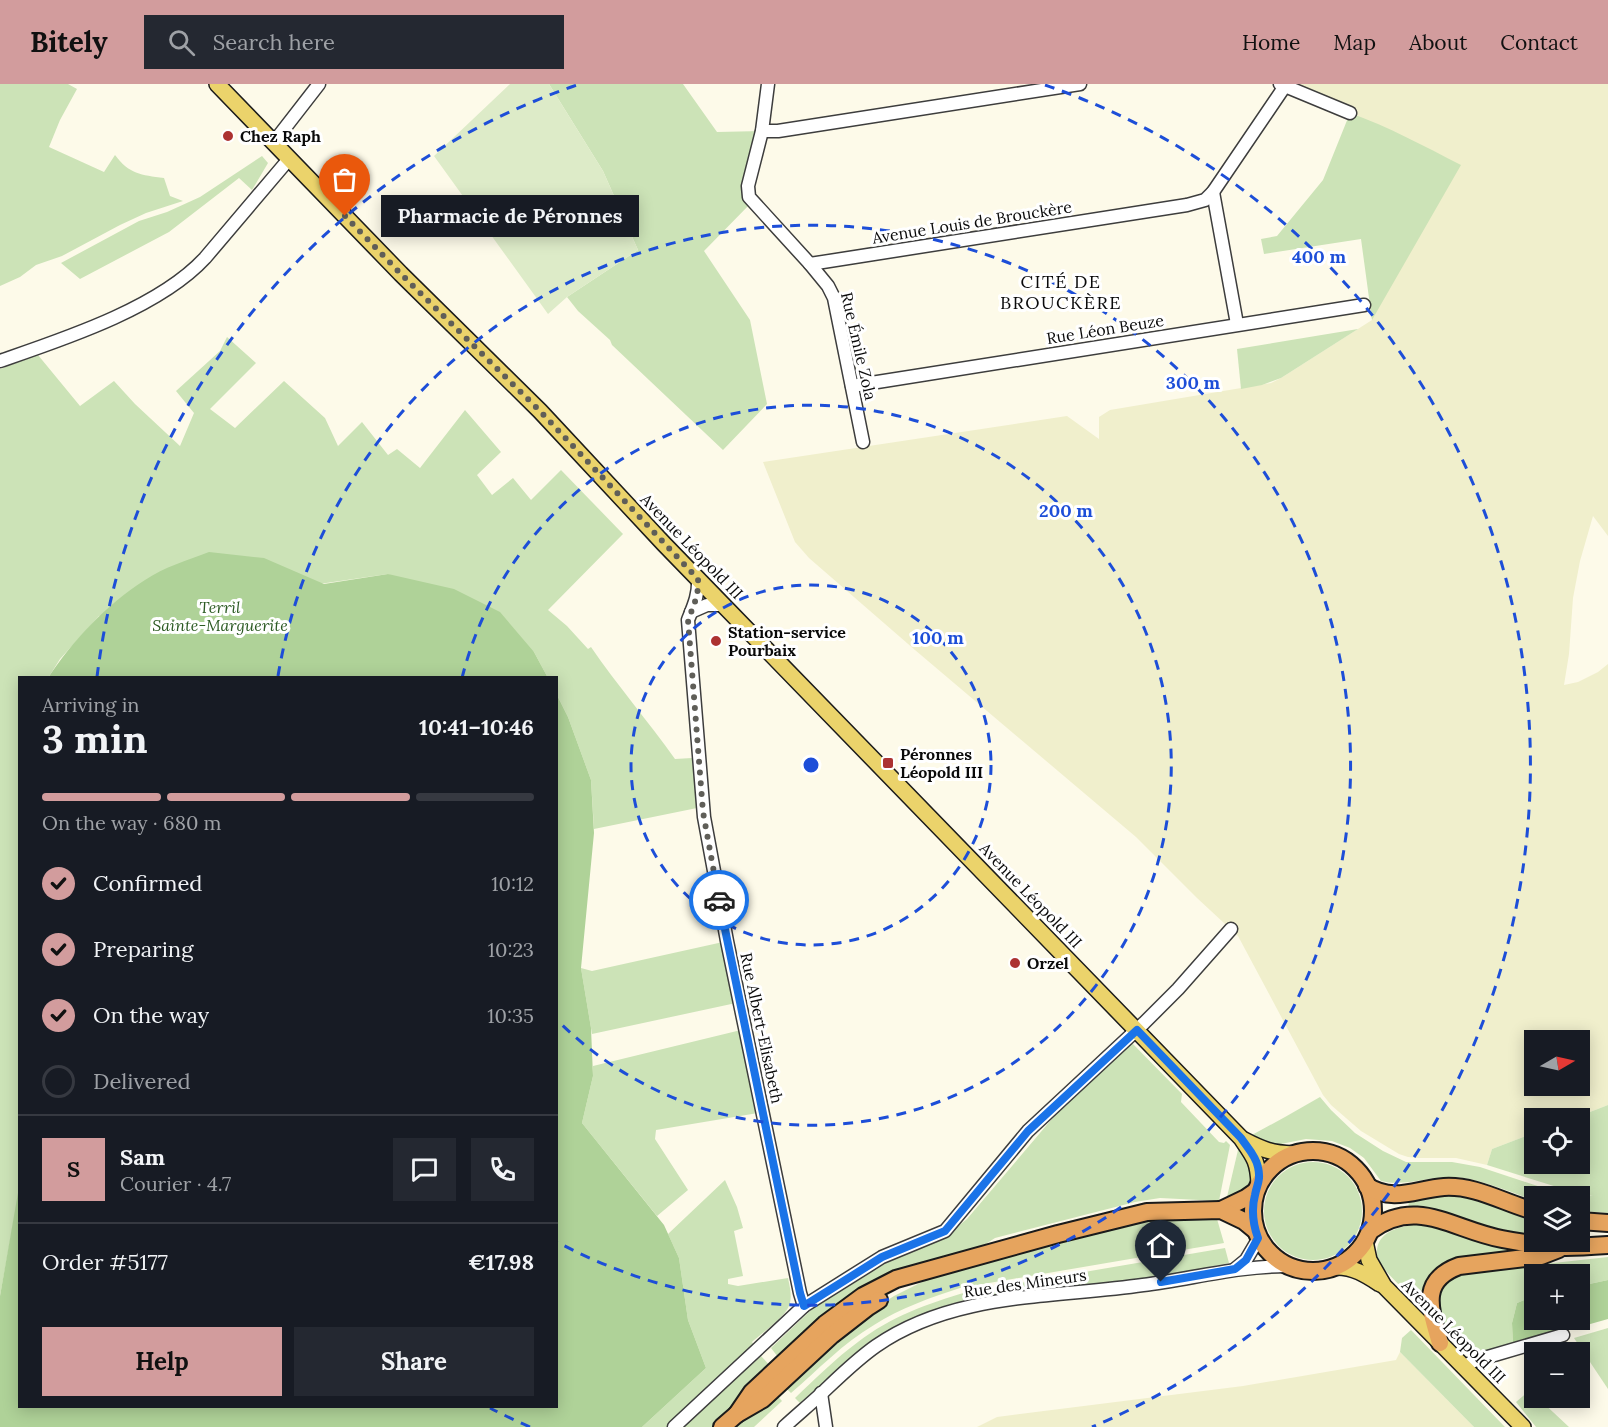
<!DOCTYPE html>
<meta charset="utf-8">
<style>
:root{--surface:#171b24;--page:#242831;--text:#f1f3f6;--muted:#9ea1a6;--line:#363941;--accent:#d29c9d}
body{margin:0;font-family:Lora,serif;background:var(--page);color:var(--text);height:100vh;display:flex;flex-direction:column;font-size:22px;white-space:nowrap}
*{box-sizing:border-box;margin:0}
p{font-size:20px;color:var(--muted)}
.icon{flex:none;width:33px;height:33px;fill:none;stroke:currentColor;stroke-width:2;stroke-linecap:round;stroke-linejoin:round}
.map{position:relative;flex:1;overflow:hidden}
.side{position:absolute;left:18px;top:592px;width:540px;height:732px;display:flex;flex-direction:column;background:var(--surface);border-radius:0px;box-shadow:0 3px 15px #0003}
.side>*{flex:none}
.needle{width:39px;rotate:81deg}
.fabs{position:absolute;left:1524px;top:946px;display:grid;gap:12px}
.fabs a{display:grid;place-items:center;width:66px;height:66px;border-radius:0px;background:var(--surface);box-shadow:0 3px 15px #0003;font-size:30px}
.pin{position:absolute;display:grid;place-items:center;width:51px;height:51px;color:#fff;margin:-62px -26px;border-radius:50% 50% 50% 0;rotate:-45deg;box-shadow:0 0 6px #0007}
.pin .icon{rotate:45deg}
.courier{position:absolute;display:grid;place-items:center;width:60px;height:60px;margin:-30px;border:4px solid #1a73e8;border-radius:50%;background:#fff;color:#222;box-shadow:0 2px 8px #0007}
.bubble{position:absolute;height:42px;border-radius:0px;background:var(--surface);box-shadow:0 3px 15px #0003;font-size:20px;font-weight:700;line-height:42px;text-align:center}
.headline em{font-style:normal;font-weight:700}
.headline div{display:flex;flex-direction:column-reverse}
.headline{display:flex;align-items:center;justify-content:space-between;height:102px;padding:0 24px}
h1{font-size:39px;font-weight:700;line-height:45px}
.bar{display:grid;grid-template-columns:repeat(4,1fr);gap:9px 6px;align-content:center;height:72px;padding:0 24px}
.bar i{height:8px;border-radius:4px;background:var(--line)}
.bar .current{background:var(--accent)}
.bar p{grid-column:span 4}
.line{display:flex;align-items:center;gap:15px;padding:0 24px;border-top:2px solid var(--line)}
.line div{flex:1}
.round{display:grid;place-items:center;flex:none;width:63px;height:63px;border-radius:0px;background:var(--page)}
ol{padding:0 24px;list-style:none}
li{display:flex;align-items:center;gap:18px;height:66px}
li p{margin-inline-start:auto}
li .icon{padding:6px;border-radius:50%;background:var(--accent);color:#111;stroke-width:4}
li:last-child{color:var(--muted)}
li i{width:33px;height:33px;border:3px solid var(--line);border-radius:50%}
.cta{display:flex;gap:12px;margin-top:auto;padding:12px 24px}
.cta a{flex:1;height:69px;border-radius:0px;background:var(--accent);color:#111;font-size:24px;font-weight:700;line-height:69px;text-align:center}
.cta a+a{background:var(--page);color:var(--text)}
header{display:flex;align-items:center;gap:36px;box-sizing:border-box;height:84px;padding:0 30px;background:var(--accent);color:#111}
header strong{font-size:28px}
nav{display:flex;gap:33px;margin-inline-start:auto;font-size:21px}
.search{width:420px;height:54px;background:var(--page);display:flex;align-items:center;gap:15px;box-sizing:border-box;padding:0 21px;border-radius:0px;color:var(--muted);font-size:22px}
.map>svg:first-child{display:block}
.farmland{fill:#f0efcc;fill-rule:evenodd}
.green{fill:#cce3b7}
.forest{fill:#afd298}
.pitch{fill:#ddebc8}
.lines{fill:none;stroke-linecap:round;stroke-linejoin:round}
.minor-casing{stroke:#3d3d3d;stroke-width:15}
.major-casing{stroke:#1b1b1b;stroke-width:18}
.highway-casing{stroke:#1b1b1b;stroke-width:20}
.minor{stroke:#fff;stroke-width:12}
.major{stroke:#ebd36b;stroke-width:15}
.highway{stroke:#e6a45e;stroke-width:16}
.done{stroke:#5f5e58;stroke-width:6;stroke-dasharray:0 10.8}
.route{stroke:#1a73e8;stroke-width:8}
.ring{fill:none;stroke:#1d4ed8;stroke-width:3;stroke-dasharray:10 8}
.poi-dot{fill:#ac3231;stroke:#fff;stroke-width:2}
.labels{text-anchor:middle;stroke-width:6;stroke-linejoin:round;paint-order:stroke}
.poi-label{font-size:16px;font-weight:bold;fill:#0a0a0a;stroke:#fff;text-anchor:start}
.street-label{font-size:16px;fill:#0a0a0a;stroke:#fff}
.park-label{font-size:16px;font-style:italic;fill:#2b5a22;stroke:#fff}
.neighbourhood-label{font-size:18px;letter-spacing:1.5px;fill:#0a0a0a;stroke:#fff}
.centre{fill:#1d4ed8;stroke:#fff;stroke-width:3}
.ring-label{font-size:18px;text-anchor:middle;font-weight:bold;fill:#1d4ed8;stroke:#fff;stroke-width:6;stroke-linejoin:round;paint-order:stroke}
</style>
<header>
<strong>Bitely</strong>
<div class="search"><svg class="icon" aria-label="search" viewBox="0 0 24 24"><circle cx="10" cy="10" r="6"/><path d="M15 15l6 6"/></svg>Search here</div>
<nav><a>Home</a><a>Map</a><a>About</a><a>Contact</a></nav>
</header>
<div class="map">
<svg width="1608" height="1343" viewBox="0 0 1608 1343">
<rect width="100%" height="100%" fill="#fdfae9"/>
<!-- farmland -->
<g class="farmland">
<path d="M1280,0H1608V452L1593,432L1580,477L1573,514L1569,570L1564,601L1578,598L1598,588L1608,580V1021L1572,1035H1534V1049L1492,1065L1487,1081L1456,1074H1418L1408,1073L1399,1070L1361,1047L1331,1021L1323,1011L1238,852L1197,814L1136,753L915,566L809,474L795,458L763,378L1067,332L1099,355V333L1110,326L1271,299L1281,294L1372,236L1350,29ZM1534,957H1580V1002H1534Z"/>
<polygon points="1400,1268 1474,1343 977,1343 997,1333 1243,1302 1396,1276"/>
</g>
<!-- green -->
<g class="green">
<path d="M0,0H68L77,5L60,36L49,63L104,88L115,71C129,90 141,91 164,94L170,112L183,117L146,129L120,141L62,172L36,181L20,193L0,202Z"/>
<polygon points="549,0 683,0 717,48 762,47 748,102 752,118 704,167 750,236 767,320 723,366 612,261 610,256 578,227 567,213 638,166 603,87"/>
<path d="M1350,29C1389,43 1424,62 1461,81L1372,236L1361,155L1264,170L1261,155L1277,152L1323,96Z"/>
<polygon points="262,72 268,79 252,106 239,94 169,148 80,195 61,179 139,137 167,128 200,113"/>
<polygon points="1358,245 1281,294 1262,301 1241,305 1237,265"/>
<path d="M227,253L256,279L210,325L235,344L284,297L325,334L338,362L362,338L388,371L397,365L420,384L465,326L501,368L477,391L492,411L513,394L531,416L561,386L623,450L548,526L567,542L588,565L591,563C617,601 648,637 675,675L692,674L697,724L594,745L591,696L568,633L557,611L556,594H548L534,568L388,490L99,532L60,575L48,594H20V1103L0,1212V285L38,271L80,322L114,297L135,320L180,362L194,329L176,307L220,267Z"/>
<polygon points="723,858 736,919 592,950 581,884 592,887"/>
<polygon points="741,946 758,1029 656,1046 655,1055 688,1106 657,1132 582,1039 593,992 593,982"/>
<polygon points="1131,958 1182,1010 1181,1018 1219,1058 1224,1059 1226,1057 1230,1061 1219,1117 1160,1114 1135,1118 995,1154 981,1163 928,1179 778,1273 771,1264 810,1227 846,1200 875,1184 947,1151 967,1135 1068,1016"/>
<path d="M1320,1013L1331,1026L1355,1049L1383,1067L1406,1078H1452L1480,1083L1556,1108L1593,1112L1557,1103L1487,1081L1492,1065L1534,1049V1080H1580V1035H1572L1608,1021V1129L1580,1127V1113H1534V1116C1508,1108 1483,1095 1454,1093C1429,1092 1405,1103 1381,1097L1364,1074L1350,1064L1332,1057L1306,1055L1276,1061L1250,1052L1285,1033Z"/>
<polygon points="1240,1063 1250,1076 1252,1094 1245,1106 1230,1117 1227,1113 1238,1066"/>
<circle cx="1313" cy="1127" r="49"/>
<path d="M725,1096L737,1123L743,1144L734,1147L743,1192L728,1195V1200L738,1202L788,1194C790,1204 793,1215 788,1224C783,1234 761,1250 752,1258L755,1263L667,1343H642L706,1284L688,1236L679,1174L668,1150Z"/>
<polygon points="1447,1110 1463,1110 1534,1134 1534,1154 1409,1125 1408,1116"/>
<path d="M1171,1133L1217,1135L1224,1159L960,1204C930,1214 900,1224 874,1241C843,1259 818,1286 791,1309L784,1302L869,1228L894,1212L926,1196L956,1185L1120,1140Z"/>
<path d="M1412,1139H1421L1542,1169L1481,1176L1428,1208L1401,1203L1378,1179C1372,1153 1389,1145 1411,1141Z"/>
<path d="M1225,1164L1229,1179L1150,1195L977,1213C943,1221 908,1234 878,1254C850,1273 826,1297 800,1319L795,1314C816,1294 835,1275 858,1258C890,1233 929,1219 967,1208Z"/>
<polygon points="1608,1173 1608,1196 1580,1202 1580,1191 1534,1191 1534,1212 1517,1219 1512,1239 1513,1262 1474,1272 1442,1237 1437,1220 1437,1210 1443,1201 1450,1195 1463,1189"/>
<polygon points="1608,1244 1608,1305 1574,1254"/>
<polygon points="1411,1246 1505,1343 1474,1343 1400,1268 1402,1254"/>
<polygon points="761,1272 772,1284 713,1343 683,1343"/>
<polygon points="1530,1306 1534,1310 1534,1314 1538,1314 1569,1343 1536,1343 1516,1318"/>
<polygon points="775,1309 782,1317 754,1343 734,1343"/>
</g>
<!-- forest -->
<g class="forest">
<path d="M209,468L264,474L324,500L388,490L454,505L500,528L534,568L548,594H48C73,556 106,521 145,496C164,483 188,476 209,468Z"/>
<polygon points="557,611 568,633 591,696 594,749 581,884 591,944 593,992 582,1039 664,1141 679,1174 688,1236 706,1284 642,1343 0,1343 0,1212 19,1103 20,1323 556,1323"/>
<polygon points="1608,1196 1608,1235 1513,1262 1512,1239 1517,1219 1534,1212 1534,1236 1580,1236 1580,1202"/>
</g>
<!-- pitch -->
<polygon class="pitch" points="510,0 549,0 603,87 638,166 567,213 548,230 434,72"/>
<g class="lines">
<defs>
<g id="minor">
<polyline points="768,0 762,47 748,102 749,113 810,180 828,202 834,214 863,358"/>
<polyline points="1280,0 1350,29"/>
<polyline points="762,47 778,47 1080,0"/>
<polyline points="274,58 319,0"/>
<polyline points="1213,108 1237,240"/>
<polyline points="810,180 1187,121 1205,116 1213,108 1285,2"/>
<path d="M0,277C64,255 159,224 205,174L289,75"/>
<polyline points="852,302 1364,221"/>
<path d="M698,494C699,510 694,521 688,536L704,733L727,857L800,1209L804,1222"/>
<polyline points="691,528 707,521 723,521"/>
<polyline points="1235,1185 1246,1176 1259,1154"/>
<polyline points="1463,1283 1474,1277 1563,1251"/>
<polyline points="821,1309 826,1343"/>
<polyline points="674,1343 804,1222 882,1173 945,1147 1028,1047 1144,939 1178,905 1231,845"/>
<path d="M784,1343C796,1332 809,1321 821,1310C839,1293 856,1276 876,1262C954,1208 1052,1214 1143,1201C1191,1195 1238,1182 1287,1182"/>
</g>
<g id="major">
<path d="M217,0L401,190L540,327L664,460L1241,1054C1254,1073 1258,1077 1259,1100"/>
<path d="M1244,1056C1263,1066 1272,1069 1293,1070"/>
<polyline points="1365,1157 1369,1176 1384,1202 1523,1343"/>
<path d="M1337,1183C1354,1183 1366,1191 1380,1200"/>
</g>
<g id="highway">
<circle cx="1313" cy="1127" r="60"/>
<path d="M1367,1102C1394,1119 1416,1105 1444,1103C1476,1101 1504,1119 1534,1127"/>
<polyline points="1221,1126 1246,1114 1256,1107"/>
<polyline points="1580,1137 1608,1139"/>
<path d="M1370,1147C1417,1112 1453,1146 1502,1155C1523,1159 1545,1163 1566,1163C1580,1163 1594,1162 1608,1161"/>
<path d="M1440,1259C1431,1227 1418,1197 1459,1182L1541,1172L1559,1165"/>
<polyline points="737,1330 752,1308 825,1240 863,1212 896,1195 1058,1150 1147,1128 1221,1126 1244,1137 1255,1146"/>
<polyline points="722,1343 737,1330 763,1315 832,1251 868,1223 879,1216"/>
</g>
</defs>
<!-- minor casing -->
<use href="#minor" class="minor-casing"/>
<!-- major casing -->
<use href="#major" class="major-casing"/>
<!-- highway casing -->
<use href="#highway" class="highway-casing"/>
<!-- minor -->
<use href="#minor" class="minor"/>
<!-- major -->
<use href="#major" class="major"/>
<!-- highway -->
<use href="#highway" class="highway"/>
</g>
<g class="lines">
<!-- done -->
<path class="done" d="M345,132L401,190L540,327L698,495C699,510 694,521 688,536L703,728L719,816"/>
<!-- route -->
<path class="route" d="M719,816L800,1209L804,1222L882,1173L945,1147L1028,1047L1137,946L1241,1054C1247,1063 1256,1072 1258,1083C1261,1097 1257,1100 1255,1111C1251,1126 1253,1140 1258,1154L1246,1176L1235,1185L1161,1198"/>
</g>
<!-- distance rings -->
<g class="ring">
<circle cx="811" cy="681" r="180"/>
<path d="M462 594A360 360 0 1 1 559 938"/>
<path d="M278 592A540 540 0 1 1 557 1158"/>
<path d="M530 1343A719 719 0 0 1 490 1324M97 593A719 719 0 0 1 577 1M1045 1A719 719 0 0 1 1092 1343"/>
</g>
<!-- markers -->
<g class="poi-dot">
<circle cx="228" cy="52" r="6"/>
<circle cx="716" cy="557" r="6"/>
<rect x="882" y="673" width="12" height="12" rx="3"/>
<circle cx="1015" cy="879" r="6"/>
</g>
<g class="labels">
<!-- poi labels -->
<g class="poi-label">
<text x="240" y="58">Chez Raph</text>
<text x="728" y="554">Station-service<tspan x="728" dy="18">Pourbaix</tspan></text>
<text x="900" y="676">Péronnes<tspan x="900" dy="18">Léopold III</tspan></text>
<text x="1027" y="885">Orzel</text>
</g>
<!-- street labels -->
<g class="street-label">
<text transform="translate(972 138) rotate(-9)" y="6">Avenue Louis de Brouckère</text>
<text transform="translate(1105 245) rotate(-9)" y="6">Rue Léon Beuze</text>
<text transform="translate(859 262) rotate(77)" y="6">Rue Émile Zola</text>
<text transform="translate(692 462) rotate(46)" y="6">Avenue Léopold III</text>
<text transform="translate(1031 811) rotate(46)" y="6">Avenue Léopold III</text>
<text transform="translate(762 944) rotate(78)" y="6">Rue Albert-Elisabeth</text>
<text transform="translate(1025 1199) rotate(-8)" y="6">Rue des Mineurs</text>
<text transform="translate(1454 1247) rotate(45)" y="6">Avenue Léopold III</text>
</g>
<!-- park labels -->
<g class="park-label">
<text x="220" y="529">Terril<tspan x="220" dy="18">Sainte-Marguerite</tspan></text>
</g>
<!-- neighbourhood labels -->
<g class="neighbourhood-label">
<text x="1061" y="204">CITÉ DE<tspan x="1061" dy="21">BROUCKÈRE</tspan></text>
</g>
</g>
<circle cx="811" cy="681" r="9" class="centre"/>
<g class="ring-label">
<text x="1319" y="179">400 m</text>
<text x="1193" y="305">300 m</text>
<text x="1066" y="433">200 m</text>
<text x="938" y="560">100 m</text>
</g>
</svg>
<div class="fabs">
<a><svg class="needle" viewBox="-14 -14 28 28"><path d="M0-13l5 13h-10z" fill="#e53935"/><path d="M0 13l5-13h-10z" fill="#9ea1a6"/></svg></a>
<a><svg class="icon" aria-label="locate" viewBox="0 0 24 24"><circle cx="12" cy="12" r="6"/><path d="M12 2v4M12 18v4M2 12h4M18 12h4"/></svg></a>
<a><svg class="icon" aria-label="layers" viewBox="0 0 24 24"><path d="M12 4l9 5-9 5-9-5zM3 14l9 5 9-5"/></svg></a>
<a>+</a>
<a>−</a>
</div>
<div class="pin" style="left:345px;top:132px;background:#ea580c"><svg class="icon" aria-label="bag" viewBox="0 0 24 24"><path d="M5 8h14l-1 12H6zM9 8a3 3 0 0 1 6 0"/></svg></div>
<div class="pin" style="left:1161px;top:1198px;background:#1f2937"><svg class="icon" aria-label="home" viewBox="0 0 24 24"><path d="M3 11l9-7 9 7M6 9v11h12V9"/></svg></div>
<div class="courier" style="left:719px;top:816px"><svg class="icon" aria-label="car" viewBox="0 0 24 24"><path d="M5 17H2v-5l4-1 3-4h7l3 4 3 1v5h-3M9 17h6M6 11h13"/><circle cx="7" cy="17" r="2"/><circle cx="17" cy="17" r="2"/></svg></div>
<div class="bubble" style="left:381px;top:111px;width:258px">Pharmacie de Péronnes</div>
<section class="side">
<div class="headline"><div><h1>3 min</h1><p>Arriving in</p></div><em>10:41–10:46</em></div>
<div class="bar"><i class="current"></i><i class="current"></i><i class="current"></i><i></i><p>On the way · 680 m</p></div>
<ol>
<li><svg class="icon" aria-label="check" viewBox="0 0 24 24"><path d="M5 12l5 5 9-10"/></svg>Confirmed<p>10:12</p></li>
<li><svg class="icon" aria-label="check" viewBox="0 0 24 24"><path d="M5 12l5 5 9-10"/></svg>Preparing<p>10:23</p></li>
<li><svg class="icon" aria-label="check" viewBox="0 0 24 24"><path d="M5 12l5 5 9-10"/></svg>On the way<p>10:35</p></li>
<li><i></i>Delivered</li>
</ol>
<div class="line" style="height:108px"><b class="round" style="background:var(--accent);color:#111">S</b><div><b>Sam</b><p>Courier · 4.7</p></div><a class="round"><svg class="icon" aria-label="chat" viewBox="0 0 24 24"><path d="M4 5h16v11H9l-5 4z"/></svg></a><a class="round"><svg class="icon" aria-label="phone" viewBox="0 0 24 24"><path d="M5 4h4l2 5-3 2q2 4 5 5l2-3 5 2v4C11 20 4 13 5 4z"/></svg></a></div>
<div class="line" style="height:78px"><div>Order #5177</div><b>€17.98</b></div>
<div class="cta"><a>Help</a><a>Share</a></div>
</section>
</div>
